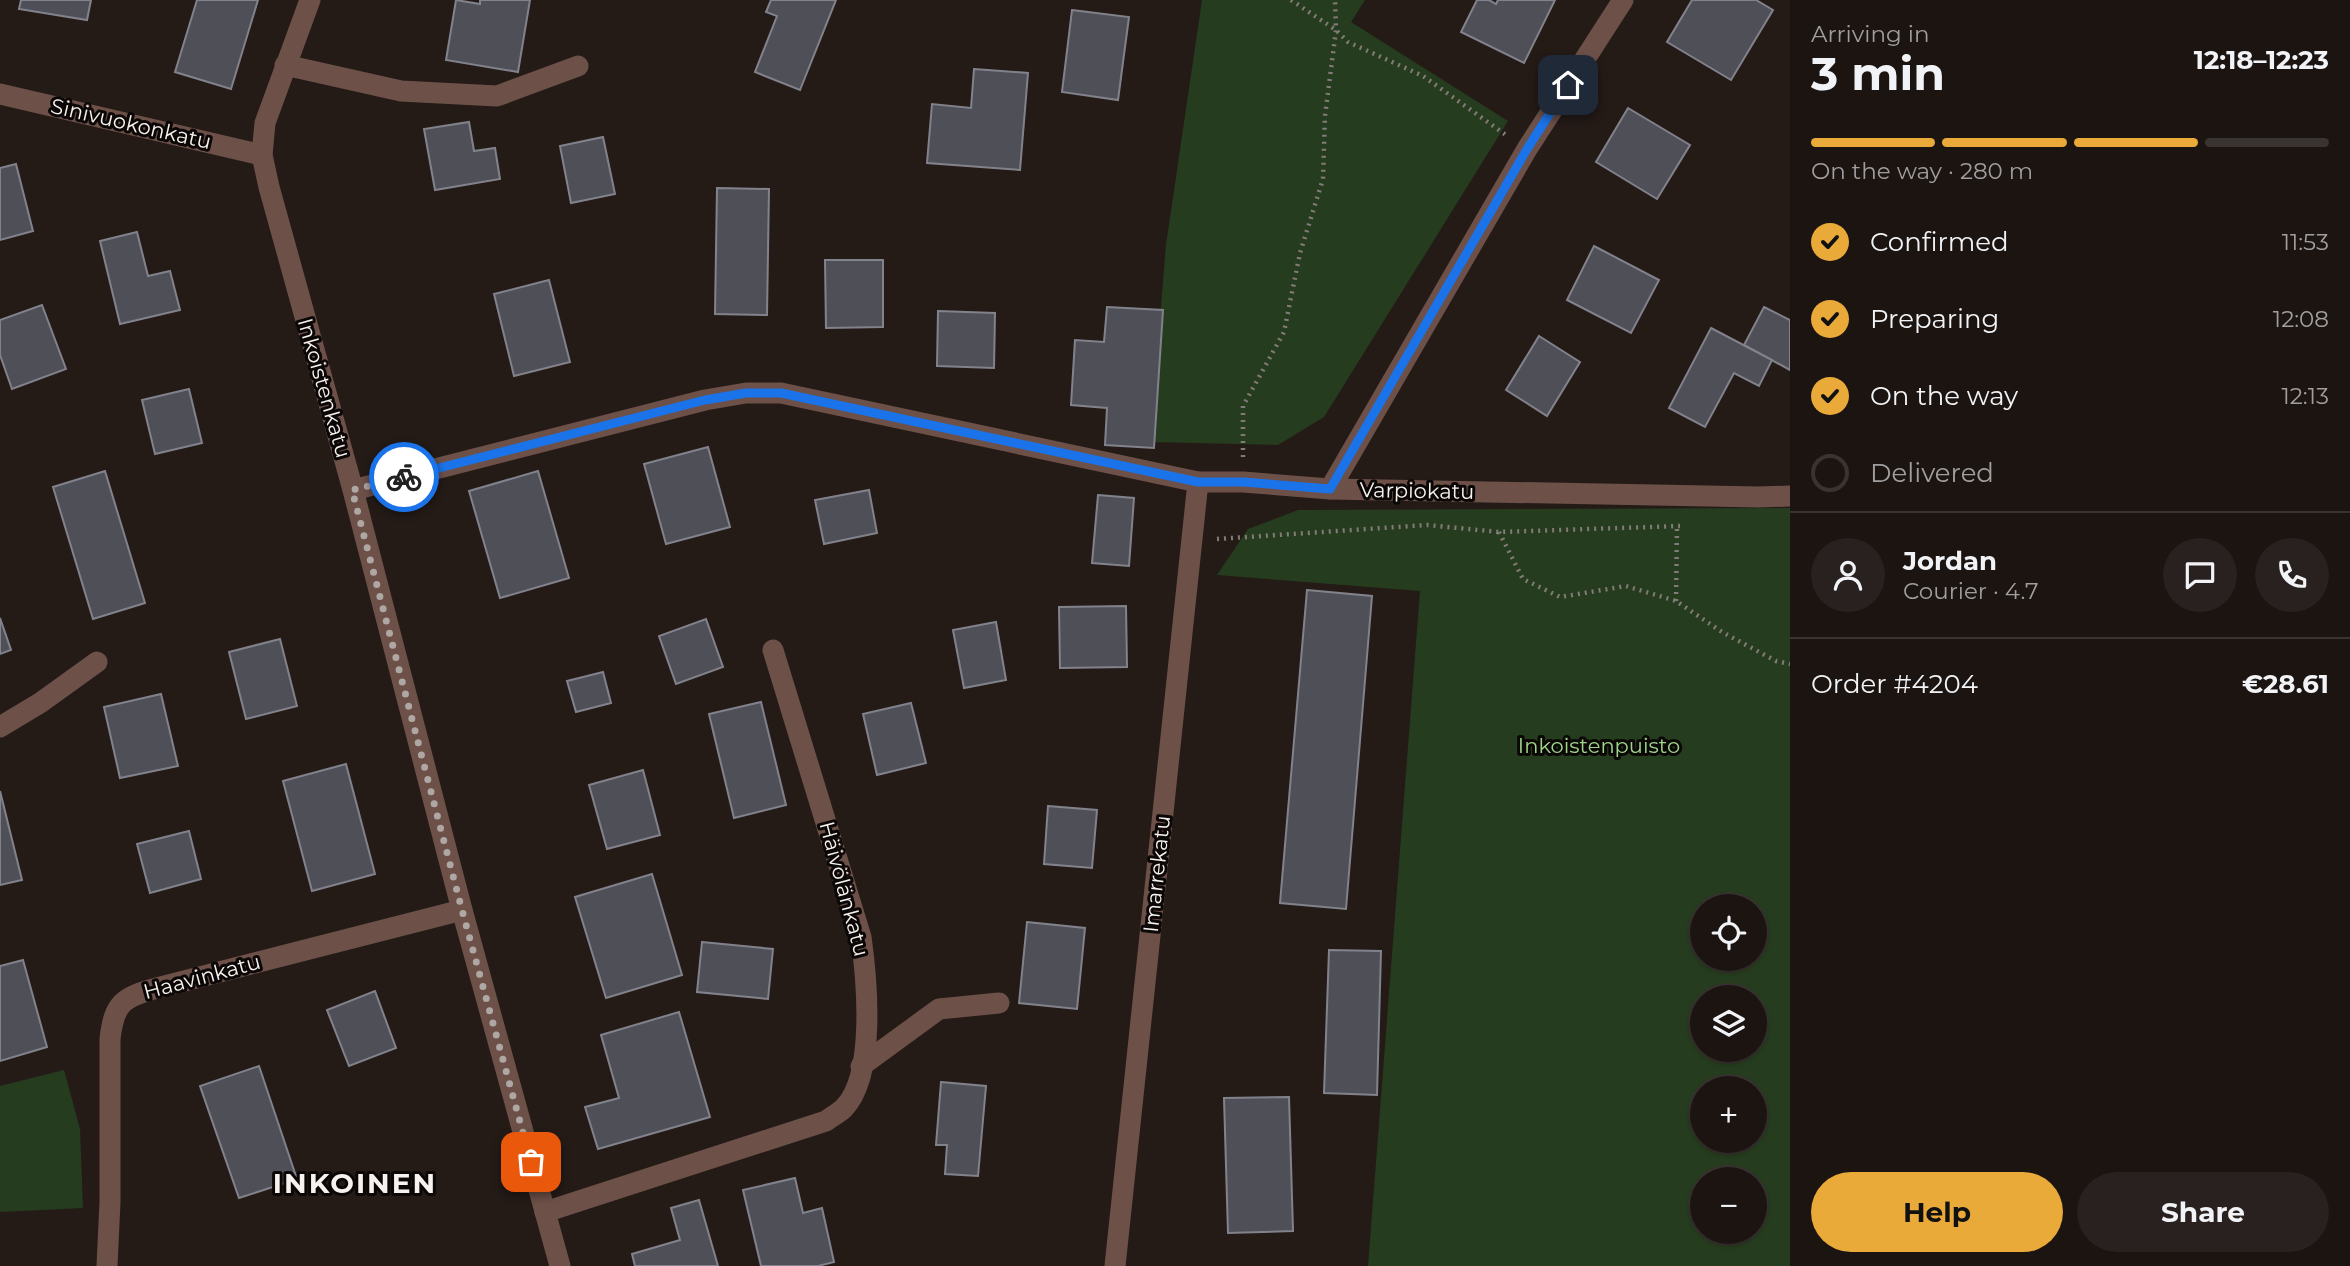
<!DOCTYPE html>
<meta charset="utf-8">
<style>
:root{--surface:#1b1411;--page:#28211f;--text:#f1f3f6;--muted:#a09e9f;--line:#393331;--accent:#eaaa39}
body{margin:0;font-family:Montserrat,sans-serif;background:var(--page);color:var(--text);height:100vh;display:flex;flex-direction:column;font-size:26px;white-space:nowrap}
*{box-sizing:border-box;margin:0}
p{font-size:23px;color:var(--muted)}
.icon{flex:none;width:38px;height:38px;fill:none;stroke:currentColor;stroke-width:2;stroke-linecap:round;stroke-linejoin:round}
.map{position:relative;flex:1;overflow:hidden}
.side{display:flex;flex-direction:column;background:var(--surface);width:560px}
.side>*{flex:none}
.buttons{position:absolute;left:1690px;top:894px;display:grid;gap:14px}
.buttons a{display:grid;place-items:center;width:77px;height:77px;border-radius:50%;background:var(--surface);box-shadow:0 2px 5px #0004,0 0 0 2px var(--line);font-size:35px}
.pin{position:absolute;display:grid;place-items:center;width:60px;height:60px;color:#fff;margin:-30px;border-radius:14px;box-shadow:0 4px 10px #0006}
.courier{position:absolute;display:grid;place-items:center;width:70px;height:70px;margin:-35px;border:5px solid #1a73e8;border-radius:50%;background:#fff;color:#222;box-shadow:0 2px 9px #0007}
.overview em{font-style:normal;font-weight:700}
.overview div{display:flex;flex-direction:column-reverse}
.overview{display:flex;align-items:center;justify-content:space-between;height:119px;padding:0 21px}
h1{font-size:46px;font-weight:700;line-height:52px}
.bar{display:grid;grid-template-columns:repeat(4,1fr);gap:10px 7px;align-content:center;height:84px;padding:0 21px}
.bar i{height:9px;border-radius:5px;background:var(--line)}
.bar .current{background:var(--accent)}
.bar p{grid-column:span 4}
.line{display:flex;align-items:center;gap:18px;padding:0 21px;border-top:2px solid var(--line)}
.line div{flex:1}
.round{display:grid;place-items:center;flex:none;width:74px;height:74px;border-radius:37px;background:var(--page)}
ol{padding:0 21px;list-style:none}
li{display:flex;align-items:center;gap:21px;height:77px}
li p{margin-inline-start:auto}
li .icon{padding:7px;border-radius:50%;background:var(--accent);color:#111;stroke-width:4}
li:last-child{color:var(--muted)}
li i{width:38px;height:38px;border:4px solid var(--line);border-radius:50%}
.primary-button{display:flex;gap:14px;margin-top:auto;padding:14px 21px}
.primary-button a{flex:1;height:80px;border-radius:42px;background:var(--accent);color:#111;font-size:28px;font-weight:700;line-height:80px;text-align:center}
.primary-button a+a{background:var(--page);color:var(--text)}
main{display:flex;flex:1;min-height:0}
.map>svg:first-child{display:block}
.green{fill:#263c1e;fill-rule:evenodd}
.building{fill:#4f4f58;stroke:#82828c;stroke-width:2}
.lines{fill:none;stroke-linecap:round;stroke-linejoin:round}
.path{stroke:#837b77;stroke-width:4.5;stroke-dasharray:2 5;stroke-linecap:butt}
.minor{stroke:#6d5149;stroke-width:21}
.done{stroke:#aea7a3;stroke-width:7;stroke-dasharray:0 12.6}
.route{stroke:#1a73e8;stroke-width:9}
.labels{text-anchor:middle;stroke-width:6;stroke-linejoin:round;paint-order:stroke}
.street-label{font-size:21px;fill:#f8f2ef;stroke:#0a0706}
.park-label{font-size:21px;fill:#9ed689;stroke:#0a0706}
.district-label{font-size:28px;font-weight:bold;letter-spacing:2px;fill:#f8f2ef;stroke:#0a0706}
</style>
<main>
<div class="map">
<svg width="1790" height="1266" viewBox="0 0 1790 1266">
<rect width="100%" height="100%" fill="#241b17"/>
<!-- green -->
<g class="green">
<polygon points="1202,0 1365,0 1351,22 1508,121 1324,417 1278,445 1150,442 1166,245"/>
<path d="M1790,508V1266H1368L1420,591L1217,575L1248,529L1298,510ZM1755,906V959H1703V906ZM1703,998H1755V1050H1703ZM1703,1088H1755V1141H1703ZM1703,1180H1755V1232H1703Z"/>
<polygon points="64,1070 80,1129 83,1208 0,1212 0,1086"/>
</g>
<!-- building -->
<g class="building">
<polygon points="21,0 91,0 87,20 19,9"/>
<polygon points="197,0 258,0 231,89 175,72"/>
<polygon points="456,0 480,4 480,0 530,0 518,72 446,60"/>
<polygon points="771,0 836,0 800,90 755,72 777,16 766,12"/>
<polygon points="1477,0 1489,0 1496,4 1498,0 1555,0 1524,63 1461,32"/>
<polygon points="1692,0 1756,0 1773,10 1731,80 1667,42"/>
<polygon points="1072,10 1129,17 1118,100 1062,92"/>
<polygon points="974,69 1028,73 1020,170 927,163 932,104 971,108"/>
<polygon points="1628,108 1690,145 1657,199 1596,162"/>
<polygon points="469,122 474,151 495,148 500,179 435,190 424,129"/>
<polygon points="603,137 615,194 571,203 560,146"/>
<polygon points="16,164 33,231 0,240 0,168"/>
<polygon points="717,188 769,189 767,315 715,314"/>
<polygon points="137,232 148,276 170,271 180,310 120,324 100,241"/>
<polygon points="1594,246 1659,280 1631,333 1567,300"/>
<polygon points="825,260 883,260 883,327 826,328"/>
<polygon points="549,280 570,362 514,376 494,294"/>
<polygon points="42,305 66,369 12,389 0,355 0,320"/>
<polygon points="1107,307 1163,310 1154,448 1105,445 1107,408 1071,405 1075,340 1104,342"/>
<polygon points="1764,307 1790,320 1790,370 1744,345"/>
<polygon points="938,311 995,313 994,368 937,366"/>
<polygon points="1711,328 1772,360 1759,386 1734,373 1705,427 1669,408"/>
<polygon points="1539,336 1580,362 1547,416 1506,390"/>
<polygon points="189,389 202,443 155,454 142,400"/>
<polygon points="708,447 730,527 666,544 644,464"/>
<polygon points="105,471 145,603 93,619 53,487"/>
<polygon points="538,471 569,578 500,598 469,491"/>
<polygon points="869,490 877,533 824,544 815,500"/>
<polygon points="1098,495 1134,498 1129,566 1092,563"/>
<polygon points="1307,590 1372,596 1346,909 1280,903"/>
<polygon points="1126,606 1127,667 1060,668 1059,607"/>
<polygon points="0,618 11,650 0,654"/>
<polygon points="706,619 723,667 676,684 659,636"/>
<polygon points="996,622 1006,680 964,688 953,630"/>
<polygon points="280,639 297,706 246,719 229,652"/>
<polygon points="603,672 611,703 576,712 567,681"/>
<polygon points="161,694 178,766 120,778 104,707"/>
<polygon points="761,702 786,805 734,818 709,714"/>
<polygon points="911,703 926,763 877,775 863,714"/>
<polygon points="346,764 375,874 312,891 283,781"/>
<polygon points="643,770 660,835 607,849 589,785"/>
<polygon points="0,791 22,880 0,885"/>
<polygon points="1048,806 1097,810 1092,868 1044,864"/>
<polygon points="189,831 201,879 150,893 137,844"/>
<polygon points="652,874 682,975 606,998 575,897"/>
<polygon points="1027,922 1085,928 1077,1009 1019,1003"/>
<polygon points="702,942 773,949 768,999 697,992"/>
<polygon points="1329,950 1381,951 1377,1095 1324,1093"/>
<polygon points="23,960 47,1047 0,1061 0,966"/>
<polygon points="375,991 396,1048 349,1066 327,1010"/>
<polygon points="679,1012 710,1117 598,1149 585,1107 619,1098 601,1035"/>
<polygon points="259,1066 297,1179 239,1198 200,1086"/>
<polygon points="941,1082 986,1086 978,1176 945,1174 947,1145 936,1145"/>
<polygon points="1289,1097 1293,1231 1228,1233 1224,1098"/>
<polygon points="795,1178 803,1213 822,1208 834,1262 818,1266 761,1266 743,1190"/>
<polygon points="699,1200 718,1266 635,1266 632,1254 680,1240 671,1208"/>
</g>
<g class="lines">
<!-- path -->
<g class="path">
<polyline points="1291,0 1336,30 1348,42 1423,76 1506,135"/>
<polyline points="1243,457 1243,406 1284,332 1300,253 1323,179 1325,116 1336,30 1335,0"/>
<polyline points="1499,532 1523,579 1560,597 1626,586 1676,601 1722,632 1776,661 1790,664"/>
<polyline points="1217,539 1427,525 1499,532 1680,526"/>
<polyline points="1676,601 1677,526"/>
</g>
<!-- minor -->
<g class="minor">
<polyline points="310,0 265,123 262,155 269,187 353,490 462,910 560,1266"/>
<polyline points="285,65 401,91 497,96 578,66"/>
<polyline points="0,94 262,155"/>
<polyline points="1330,489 1527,149 1623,0"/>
<polyline points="353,490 705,400 746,393 781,393 1198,482 1243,482 1330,489 1759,497 1790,496"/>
<polyline points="0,727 40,703 97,662"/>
<polyline points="861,1066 939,1009 999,1003"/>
<path d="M545,1212L826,1121C831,1117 839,1113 844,1108C876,1075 867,980 861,937L773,650"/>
<path d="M107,1266L110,1202V1039C114,1003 123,997 157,988L462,910"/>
<polyline points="1115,1266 1198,482"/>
</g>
</g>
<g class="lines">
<!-- done -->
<polyline class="done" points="404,477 352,490 462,910 531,1162"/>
<!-- route -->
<polyline class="route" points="404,477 705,400 746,393 781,393 1198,482 1243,482 1330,489 1527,149 1568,85"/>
</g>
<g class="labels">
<!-- street labels -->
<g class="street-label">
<text transform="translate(131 124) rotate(13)" y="7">Sinivuokonkatu</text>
<text transform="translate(324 388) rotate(74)" y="7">Inkoistenkatu</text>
<text transform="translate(1417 491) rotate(1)" y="7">Varpiokatu</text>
<text transform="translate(1157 874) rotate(-84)" y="7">Imarrekatu</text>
<text transform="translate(844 889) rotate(75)" y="7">Häivölänkatu</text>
<text transform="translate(202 977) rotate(-15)" y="7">Haavinkatu</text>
</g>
<!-- park labels -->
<g class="park-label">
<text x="1599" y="753">Inkoistenpuisto</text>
</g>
<!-- district labels -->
<g class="district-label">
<text x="355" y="1193">INKOINEN</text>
</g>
</g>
</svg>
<div class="buttons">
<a><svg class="icon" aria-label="locate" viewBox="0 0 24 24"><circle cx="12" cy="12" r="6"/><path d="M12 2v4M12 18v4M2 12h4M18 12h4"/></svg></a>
<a><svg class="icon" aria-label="layers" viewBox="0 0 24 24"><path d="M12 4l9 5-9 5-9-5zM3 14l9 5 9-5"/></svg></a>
<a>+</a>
<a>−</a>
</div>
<div class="pin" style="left:531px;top:1162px;background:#ea580c"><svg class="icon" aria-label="bag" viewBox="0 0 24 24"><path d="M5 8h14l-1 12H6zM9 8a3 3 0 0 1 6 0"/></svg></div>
<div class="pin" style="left:1568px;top:85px;background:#1f2937"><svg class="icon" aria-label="home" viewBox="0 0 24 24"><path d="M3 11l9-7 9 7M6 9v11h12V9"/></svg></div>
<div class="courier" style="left:404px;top:477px"><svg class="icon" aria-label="bike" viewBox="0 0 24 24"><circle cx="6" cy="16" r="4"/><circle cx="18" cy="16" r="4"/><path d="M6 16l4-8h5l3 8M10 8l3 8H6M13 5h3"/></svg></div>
</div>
<section class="side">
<div class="overview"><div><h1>3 min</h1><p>Arriving in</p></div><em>12:18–12:23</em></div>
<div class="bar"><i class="current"></i><i class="current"></i><i class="current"></i><i></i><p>On the way · 280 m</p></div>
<ol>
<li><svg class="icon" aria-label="check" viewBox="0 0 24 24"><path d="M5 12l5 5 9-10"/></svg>Confirmed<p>11:53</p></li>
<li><svg class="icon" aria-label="check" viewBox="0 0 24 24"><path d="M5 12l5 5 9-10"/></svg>Preparing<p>12:08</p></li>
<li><svg class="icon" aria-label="check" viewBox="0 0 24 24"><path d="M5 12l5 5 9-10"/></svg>On the way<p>12:13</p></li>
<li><i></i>Delivered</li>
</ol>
<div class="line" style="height:126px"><a class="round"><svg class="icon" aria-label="person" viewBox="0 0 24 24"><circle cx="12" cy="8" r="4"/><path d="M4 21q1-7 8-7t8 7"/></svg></a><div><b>Jordan</b><p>Courier · 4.7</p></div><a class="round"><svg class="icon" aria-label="chat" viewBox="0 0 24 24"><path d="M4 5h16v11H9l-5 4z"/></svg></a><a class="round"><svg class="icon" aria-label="phone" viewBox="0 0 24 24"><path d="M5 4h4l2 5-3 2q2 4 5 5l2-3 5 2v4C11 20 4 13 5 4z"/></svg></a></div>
<div class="line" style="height:91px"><div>Order #4204</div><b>€28.61</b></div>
<div class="primary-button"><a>Help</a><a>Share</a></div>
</section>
</main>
